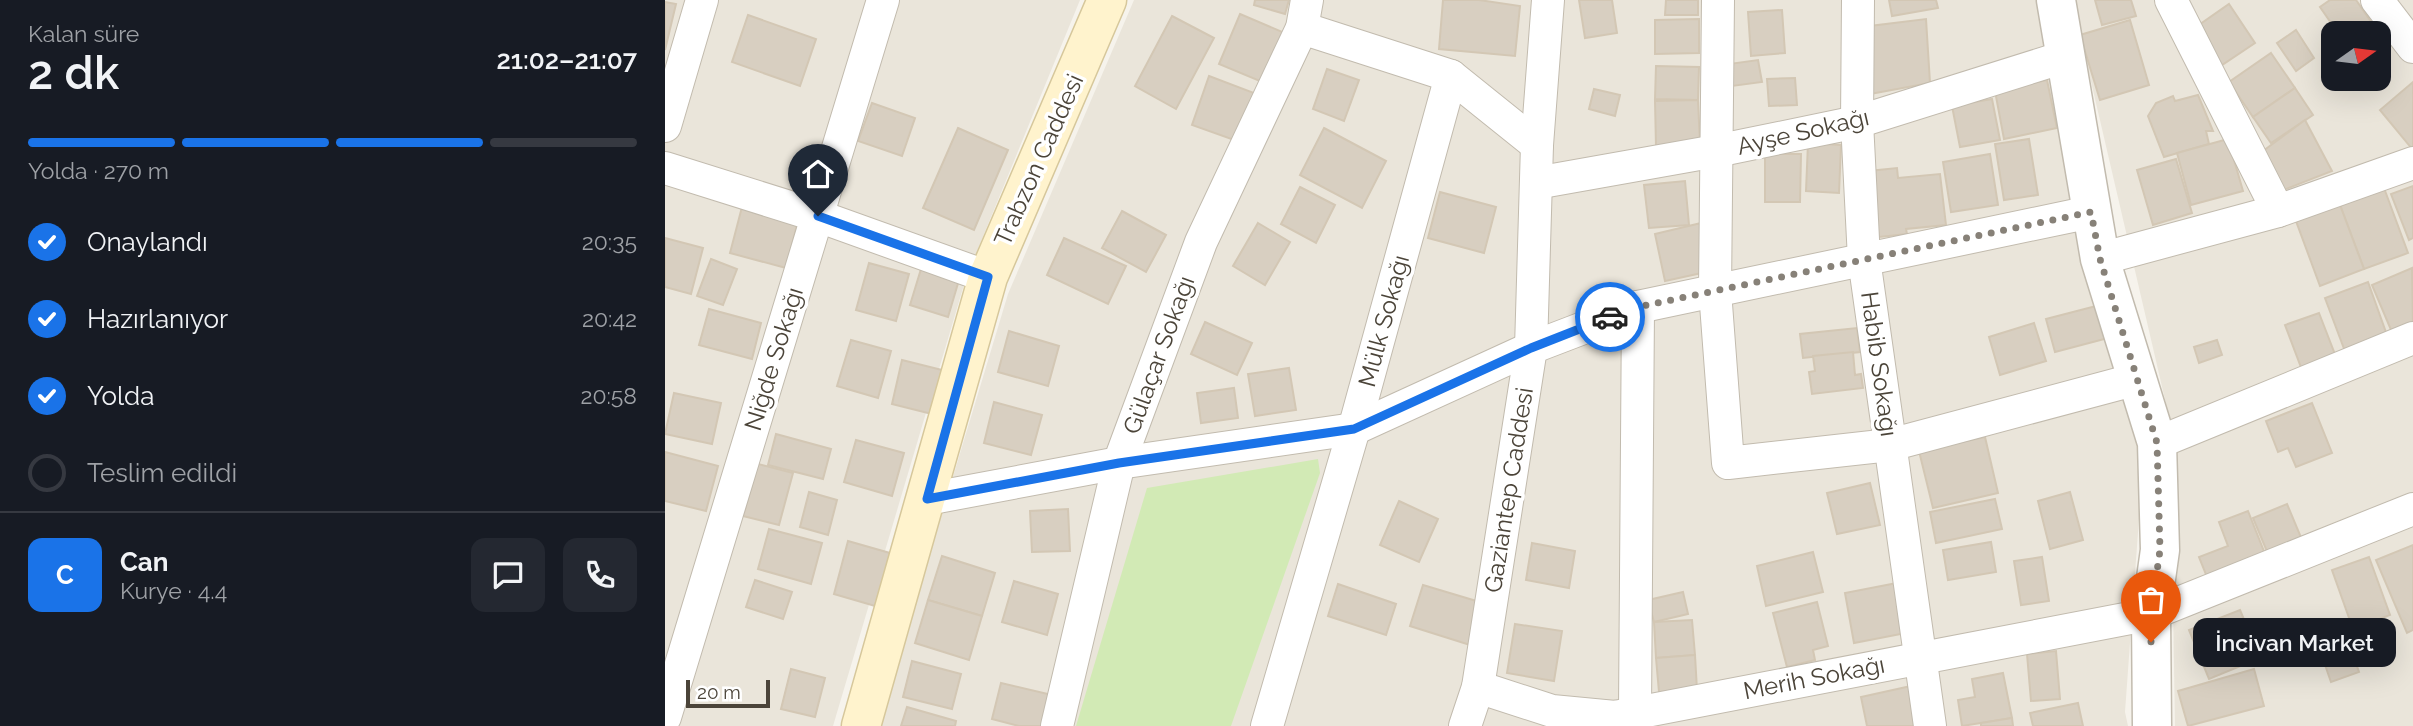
<!DOCTYPE html>
<html lang="tr">
<meta charset="utf-8">
<style>
:root{--surface:#171b24;--page:#242831;--text:#f1f3f6;--muted:#9ea1a6;--line:#363941;--accent:#1a73e8}
body{margin:0;font-family:Raleway,sans-serif;background:var(--page);color:var(--text);height:100vh;display:flex;flex-direction:column;font-size:26px;white-space:nowrap}
*{box-sizing:border-box;margin:0}
p{font-size:23px;color:var(--muted)}
.icon{flex:none;width:38px;height:38px;fill:none;stroke:currentColor;stroke-width:2;stroke-linecap:round;stroke-linejoin:round}
.map{position:relative;flex:1;overflow:hidden}
.drawer{display:flex;flex-direction:column;background:var(--surface);width:665px}
.drawer>*{flex:none}
.needle{width:46px;rotate:76deg}
.buttons{position:absolute;left:1656px;top:21px;display:grid;gap:14px}
.buttons a{display:grid;place-items:center;width:70px;height:70px;border-radius:14px;background:var(--surface);box-shadow:0 7px 28px #0002;font-size:35px}
.scale{position:absolute;left:21px;bottom:18px;width:84px;box-sizing:border-box;padding-left:7px;border:4px solid #4b4439;border-top:0;font-size:19px;line-height:24px;white-space:nowrap;color:#4b4439;-webkit-text-stroke:5px #fff;paint-order:stroke}
.pin{position:absolute;display:grid;place-items:center;width:60px;height:60px;color:#fff;margin:-72px -30px;border-radius:50% 50% 50% 0;rotate:-45deg;box-shadow:0 0 7px #0007}
.pin .icon{rotate:45deg}
.courier{position:absolute;display:grid;place-items:center;width:70px;height:70px;margin:-35px;border:5px solid #1a73e8;border-radius:50%;background:#fff;color:#222;box-shadow:0 2px 9px #0007}
.bubble{position:absolute;height:49px;border-radius:14px;background:var(--surface);box-shadow:0 7px 28px #0002;font-size:23px;font-weight:600;line-height:49px;text-align:center}
.headline em{font-style:normal;font-weight:600}
.headline div{display:flex;flex-direction:column-reverse}
.headline{display:flex;align-items:center;justify-content:space-between;height:119px;padding:0 28px}
h1{font-size:46px;font-weight:600;line-height:52px}
.bar{display:grid;grid-template-columns:repeat(4,1fr);gap:10px 7px;align-content:center;height:84px;padding:0 28px}
.bar i{height:9px;border-radius:5px;background:var(--line)}
.bar .active{background:var(--accent)}
.bar p{grid-column:span 4}
.line{display:flex;align-items:center;gap:18px;padding:0 28px;border-top:2px solid var(--line)}
.line div{flex:1}
.round{display:grid;place-items:center;flex:none;width:74px;height:74px;border-radius:14px;background:var(--page)}
ol{padding:0 28px;list-style:none}
li{display:flex;align-items:center;gap:21px;height:77px}
li p{margin-inline-start:auto}
li .icon{padding:7px;border-radius:50%;background:var(--accent);color:#fff;stroke-width:4}
li:last-child{color:var(--muted)}
li i{width:38px;height:38px;border:4px solid var(--line);border-radius:50%}
main{display:flex;flex:1;min-height:0}
.map>svg:first-child{display:block}
.residential{fill:#eae5da;fill-rule:evenodd}
.green{fill:#d2eab5}
.building{fill:#d8cfc1;stroke:#d3c7b4;stroke-width:2}
.lines{fill:none;stroke-linecap:round;stroke-linejoin:round}
.minor-casing{stroke:#c2bbae;stroke-width:34}
.tertiary-casing{stroke:#c2bbae;stroke-width:41}
.secondary-casing{stroke:#d6c79b;stroke-width:41}
.minor{stroke:#fff;stroke-width:32}
.tertiary{stroke:#fff;stroke-width:38}
.secondary{stroke:#fff3cd;stroke-width:38}
.done{stroke:#878178;stroke-width:7;stroke-dasharray:0 12.6}
.route{stroke:#1a73e8;stroke-width:9}
.labels{text-anchor:middle;stroke-width:7;stroke-linejoin:round;paint-order:stroke}
.street-label{font-size:24px;fill:#4b4439;stroke:#fff}
</style>
<main>
<section class="drawer">
<div class="headline"><div><h1>2 dk</h1><p>Kalan süre</p></div><em>21:02–21:07</em></div>
<div class="bar"><i class="active"></i><i class="active"></i><i class="active"></i><i></i><p>Yolda · 270 m</p></div>
<ol>
<li><svg class="icon" aria-label="check" viewBox="0 0 24 24"><path d="M5 12l5 5 9-10"/></svg>Onaylandı<p>20:35</p></li>
<li><svg class="icon" aria-label="check" viewBox="0 0 24 24"><path d="M5 12l5 5 9-10"/></svg>Hazırlanıyor<p>20:42</p></li>
<li><svg class="icon" aria-label="check" viewBox="0 0 24 24"><path d="M5 12l5 5 9-10"/></svg>Yolda<p>20:58</p></li>
<li><i></i>Teslim edildi</li>
</ol>
<div class="line" style="height:126px"><b class="round" style="background:var(--accent);color:#fff">C</b><div><b>Can</b><p>Kurye · 4.4</p></div><a class="round"><svg class="icon" aria-label="chat" viewBox="0 0 24 24"><path d="M4 5h16v11H9l-5 4z"/></svg></a><a class="round"><svg class="icon" aria-label="phone" viewBox="0 0 24 24"><path d="M5 4h4l2 5-3 2q2 4 5 5l2-3 5 2v4C11 20 4 13 5 4z"/></svg></a></div>
</section>
<div class="map">
<svg width="1748" height="726" viewBox="0 0 1748 726">
<rect width="100%" height="100%" fill="#f6f3ec"/>
<!-- residential -->
<g class="residential">
<polygon points="0,0 415,0 301,278 168,726 0,726"/>
<polygon points="469,0 1384,0 1478,463 1460,712 1463,726 213,726 343,294"/>
<path d="M1407,0H1748V726H1510L1505,421ZM1668,33H1713V79H1668Z"/>
</g>
<!-- green -->
<polygon class="green" points="653,459 655,473 566,726 411,726 482,488"/>
<!-- building -->
<g class="building">
<polygon points="590,0 624,0 620,14 589,5"/>
<polygon points="778,0 814,0 855,6 850,56 774,49"/>
<polygon points="914,0 947,0 952,33 920,38"/>
<polygon points="1001,0 1033,0 1033,15 1000,15"/>
<polygon points="1224,0 1271,0 1273,8 1227,16"/>
<polygon points="1430,0 1466,0 1471,16 1437,25"/>
<polygon points="1665,0 1691,0 1707,23 1692,33 1673,33 1655,7"/>
<polygon points="0,2 11,4 0,50"/>
<polygon points="1564,4 1590,43 1557,65 1531,27"/>
<polygon points="1117,10 1120,53 1086,56 1083,12"/>
<polygon points="575,14 622,34 602,84 554,64"/>
<polygon points="83,15 151,39 135,86 67,62"/>
<polygon points="507,16 549,38 511,109 470,86"/>
<polygon points="1034,19 1034,53 990,54 990,20"/>
<polygon points="1261,19 1265,83 1205,94 1205,26"/>
<polygon points="1465,20 1484,85 1435,100 1415,35"/>
<polygon points="1631,30 1649,58 1631,71 1612,43"/>
<polygon points="1606,53 1630,88 1588,117 1564,82"/>
<polygon points="1093,60 1097,82 1067,86 1064,64"/>
<polygon points="991,66 1034,67 1033,100 990,99"/>
<polygon points="662,69 694,80 679,121 648,109"/>
<polygon points="544,76 589,93 572,141 527,125"/>
<polygon points="1130,78 1132,105 1104,106 1102,79"/>
<polygon points="1382,80 1392,128 1339,139 1330,91"/>
<polygon points="1748,82 1748,150 1715,110"/>
<polygon points="1630,88 1648,115 1606,143 1588,117"/>
<polygon points="929,89 955,95 950,116 924,109"/>
<polygon points="1533,95 1548,131 1541,131 1544,144 1499,157 1483,116 1491,103 1508,96 1510,101"/>
<polygon points="1327,99 1335,140 1295,147 1287,106"/>
<polygon points="1033,100 1035,144 991,146 990,101"/>
<polygon points="207,103 250,118 237,156 193,141"/>
<polygon points="1640,120 1667,171 1616,191 1598,151"/>
<polygon points="293,128 343,150 309,230 258,208"/>
<polygon points="659,128 721,161 697,208 635,175"/>
<polygon points="1364,139 1373,195 1339,200 1330,144"/>
<polygon points="1563,139 1578,191 1526,205 1512,153"/>
<polygon points="1143,143 1176,145 1174,193 1141,191"/>
<polygon points="1100,154 1136,154 1135,202 1100,202"/>
<polygon points="1325,154 1333,205 1286,212 1278,162"/>
<polygon points="1511,159 1527,213 1488,225 1472,170"/>
<polygon points="1232,168 1233,178 1275,174 1281,225 1241,229 1242,234 1214,237 1204,171"/>
<polygon points="1020,181 1024,225 984,228 979,185"/>
<polygon points="1748,186 1748,238 1744,240 1726,194"/>
<polygon points="635,187 670,205 651,243 616,224"/>
<polygon points="1719,188 1743,253 1699,269 1675,205"/>
<polygon points="775,192 831,207 819,253 763,238"/>
<polygon points="1675,205 1699,269 1655,286 1631,221"/>
<polygon points="77,207 133,221 121,268 65,253"/>
<polygon points="457,211 501,235 481,272 437,248"/>
<polygon points="593,223 625,242 600,285 568,266"/>
<polygon points="1036,223 1046,271 1000,281 990,234"/>
<polygon points="0,238 38,248 26,294 0,287"/>
<polygon points="399,238 461,266 443,304 382,275"/>
<polygon points="46,259 72,269 58,305 32,296"/>
<polygon points="204,263 244,274 231,321 191,310"/>
<polygon points="1747,268 1748,329 1729,337 1707,285"/>
<polygon points="256,269 294,280 283,317 245,305"/>
<polygon points="1703,282 1723,338 1681,354 1660,298"/>
<polygon points="1435,305 1443,338 1390,352 1381,319"/>
<polygon points="44,309 96,323 87,359 34,345"/>
<polygon points="1654,313 1671,357 1637,370 1620,325"/>
<polygon points="540,322 587,343 572,375 526,354"/>
<polygon points="1369,323 1381,361 1335,375 1324,337"/>
<polygon points="1192,328 1195,352 1138,358 1135,334"/>
<polygon points="344,331 394,346 383,386 333,372"/>
<polygon points="186,340 226,351 213,398 172,386"/>
<polygon points="1552,340 1557,355 1534,363 1529,347"/>
<polygon points="1188,352 1190,375 1196,374 1198,388 1147,394 1144,372 1150,371 1148,356"/>
<polygon points="237,360 277,370 267,414 227,404"/>
<polygon points="624,368 631,410 590,416 583,374"/>
<polygon points="569,388 573,418 536,423 532,393"/>
<polygon points="9,393 56,403 47,444 0,434"/>
<polygon points="329,402 377,415 366,455 319,443"/>
<polygon points="1647,403 1667,453 1631,467 1623,448 1613,452 1601,421"/>
<polygon points="111,434 166,449 158,479 103,465"/>
<polygon points="1320,437 1333,493 1268,508 1254,451"/>
<polygon points="191,440 239,453 227,496 179,482"/>
<polygon points="0,452 53,466 41,511 0,501"/>
<polygon points="93,464 128,473 114,525 78,516"/>
<polygon points="1205,483 1215,525 1172,534 1162,493"/>
<polygon points="144,492 172,500 163,535 135,527"/>
<polygon points="1405,492 1418,540 1385,549 1373,501"/>
<polygon points="1330,499 1337,529 1271,543 1265,512"/>
<polygon points="734,501 773,519 754,562 715,545"/>
<polygon points="1622,504 1640,547 1606,561 1588,518"/>
<polygon points="403,509 405,551 367,552 365,511"/>
<polygon points="1583,511 1602,559 1544,582 1534,557 1563,546 1554,522"/>
<polygon points="104,529 157,543 146,584 93,569"/>
<polygon points="183,541 232,555 217,608 169,594"/>
<polygon points="1326,542 1331,572 1283,580 1278,550"/>
<polygon points="867,543 910,551 904,588 861,580"/>
<polygon points="1748,545 1748,630 1742,633 1711,560"/>
<polygon points="1148,552 1158,592 1101,606 1092,566"/>
<polygon points="277,556 330,573 317,616 263,600"/>
<polygon points="1377,557 1384,601 1356,605 1349,561"/>
<polygon points="1704,557 1725,615 1688,629 1667,570"/>
<polygon points="90,580 127,592 118,619 81,607"/>
<polygon points="349,581 393,594 382,635 337,622"/>
<polygon points="1232,583 1241,633 1189,643 1180,593"/>
<polygon points="673,584 731,604 721,635 663,616"/>
<polygon points="758,585 818,603 805,645 745,626"/>
<polygon points="1018,592 1023,614 989,622 983,600"/>
<polygon points="263,600 317,616 304,660 250,643"/>
<polygon points="1152,602 1163,646 1148,650 1150,660 1122,667 1108,613"/>
<polygon points="1575,610 1595,658 1544,679 1524,630"/>
<polygon points="1027,620 1030,655 991,658 989,622"/>
<polygon points="850,624 897,631 889,681 842,673"/>
<polygon points="1678,627 1694,672 1666,682 1650,636"/>
<polygon points="1391,651 1395,699 1366,701 1362,654"/>
<polygon points="1030,655 1032,690 994,692 991,658"/>
<polygon points="247,661 296,674 287,709 238,697"/>
<polygon points="126,669 160,678 150,717 116,709"/>
<polygon points="1589,669 1599,706 1523,726 1513,691"/>
<polygon points="1338,673 1347,718 1297,726 1293,700 1310,697 1307,679"/>
<polygon points="336,683 387,695 379,726 354,726 327,719"/>
<polygon points="1246,686 1255,726 1202,726 1196,697"/>
<polygon points="1413,703 1418,726 1368,726 1365,713"/>
<polygon points="242,707 291,721 290,726 236,726"/>
<polygon points="1347,718 1348,726 1316,726 1316,723"/>
</g>
<g class="lines">
<defs>
<g id="minor">
<polyline points="1053,0 1050,291 1063,463 1225,445 1472,379"/>
<polyline points="1193,0 1192,122 1199,259 1265,726"/>
<polyline points="1506,0 1613,211"/>
<polyline points="1712,0 1748,47"/>
<polyline points="637,28 786,76 872,145"/>
<polyline points="0,126 37,0"/>
<polyline points="0,168 153,216 323,277"/>
<polyline points="871,183 1051,151 1192,122 1399,57"/>
<polyline points="1435,259 1613,211 1748,163"/>
<polyline points="1492,443 1748,338"/>
<polyline points="262,499 454,463 689,429 866,348 973,307 1426,212"/>
<polyline points="813,687 887,711 950,717 1486,614 1748,509"/>
<polyline points="970,711 973,307"/>
<polyline points="0,717 218,0"/>
<polyline points="392,726 454,463 536,242 637,28 642,0"/>
<polyline points="602,726 689,429 786,76"/>
<polyline points="800,726 813,687 866,348 872,145 883,0"/>
</g>
<polyline id="tertiary" points="1391,0 1435,259 1492,443 1495,550 1486,614 1487,726"/>
<polyline id="secondary" points="196,726 323,277 442,0"/>
</defs>
<!-- minor casing -->
<use href="#minor" class="minor-casing"/>
<!-- tertiary casing -->
<use href="#tertiary" class="tertiary-casing"/>
<!-- secondary casing -->
<use href="#secondary" class="secondary-casing"/>
<!-- minor -->
<use href="#minor" class="minor"/>
<!-- tertiary -->
<use href="#tertiary" class="tertiary"/>
<!-- secondary -->
<use href="#secondary" class="secondary"/>
</g>
<g class="lines">
<!-- done -->
<polyline class="done" points="945,317 973,307 1426,212 1435,259 1492,443 1495,550 1486,614 1486,642"/>
<!-- route -->
<polyline class="route" points="153,216 323,277 262,499 454,463 689,429 866,348 945,317"/>
</g>
<g class="labels">
<!-- street labels -->
<g class="street-label">
<text transform="translate(1138 132) rotate(-13)" y="8">Ayşe Sokağı</text>
<text transform="translate(374 160) rotate(-66)" y="8">Trabzon Caddesi</text>
<text transform="translate(719 321) rotate(-75)" y="8">Mülk Sokağı</text>
<text transform="translate(494 355) rotate(-70)" y="8">Gülaçar Sokağı</text>
<text transform="translate(109 359) rotate(-73)" y="8">Niğde Sokağı</text>
<text transform="translate(1214 364) rotate(82)" y="8">Habib Sokağı</text>
<text transform="translate(844 490) rotate(-81)" y="8">Gaziantep Caddesi</text>
<text transform="translate(1149 678) rotate(-11)" y="8">Merih Sokağı</text>
</g>
</g>
</svg>
<div class="buttons">
<a><svg class="needle" viewBox="-14 -14 28 28"><path d="M0-13l5 13h-10z" fill="#e53935"/><path d="M0 13l5-13h-10z" fill="#9ea1a6"/></svg></a>
</div>
<div class="scale">20 m</div>
<div class="pin" style="left:1486px;top:642px;background:#ea580c"><svg class="icon" aria-label="bag" viewBox="0 0 24 24"><path d="M5 8h14l-1 12H6zM9 8a3 3 0 0 1 6 0"/></svg></div>
<div class="pin" style="left:153px;top:216px;background:#1f2937"><svg class="icon" aria-label="home" viewBox="0 0 24 24"><path d="M3 11l9-7 9 7M6 9v11h12V9"/></svg></div>
<div class="courier" style="left:945px;top:317px"><svg class="icon" aria-label="car" viewBox="0 0 24 24"><path d="M5 17H2v-5l4-1 3-4h7l3 4 3 1v5h-3M9 17h6M6 11h13"/><circle cx="7" cy="17" r="2"/><circle cx="17" cy="17" r="2"/></svg></div>
<div class="bubble" style="left:1528px;top:618px;width:203px">İncivan Market</div>
</div>
</main>
